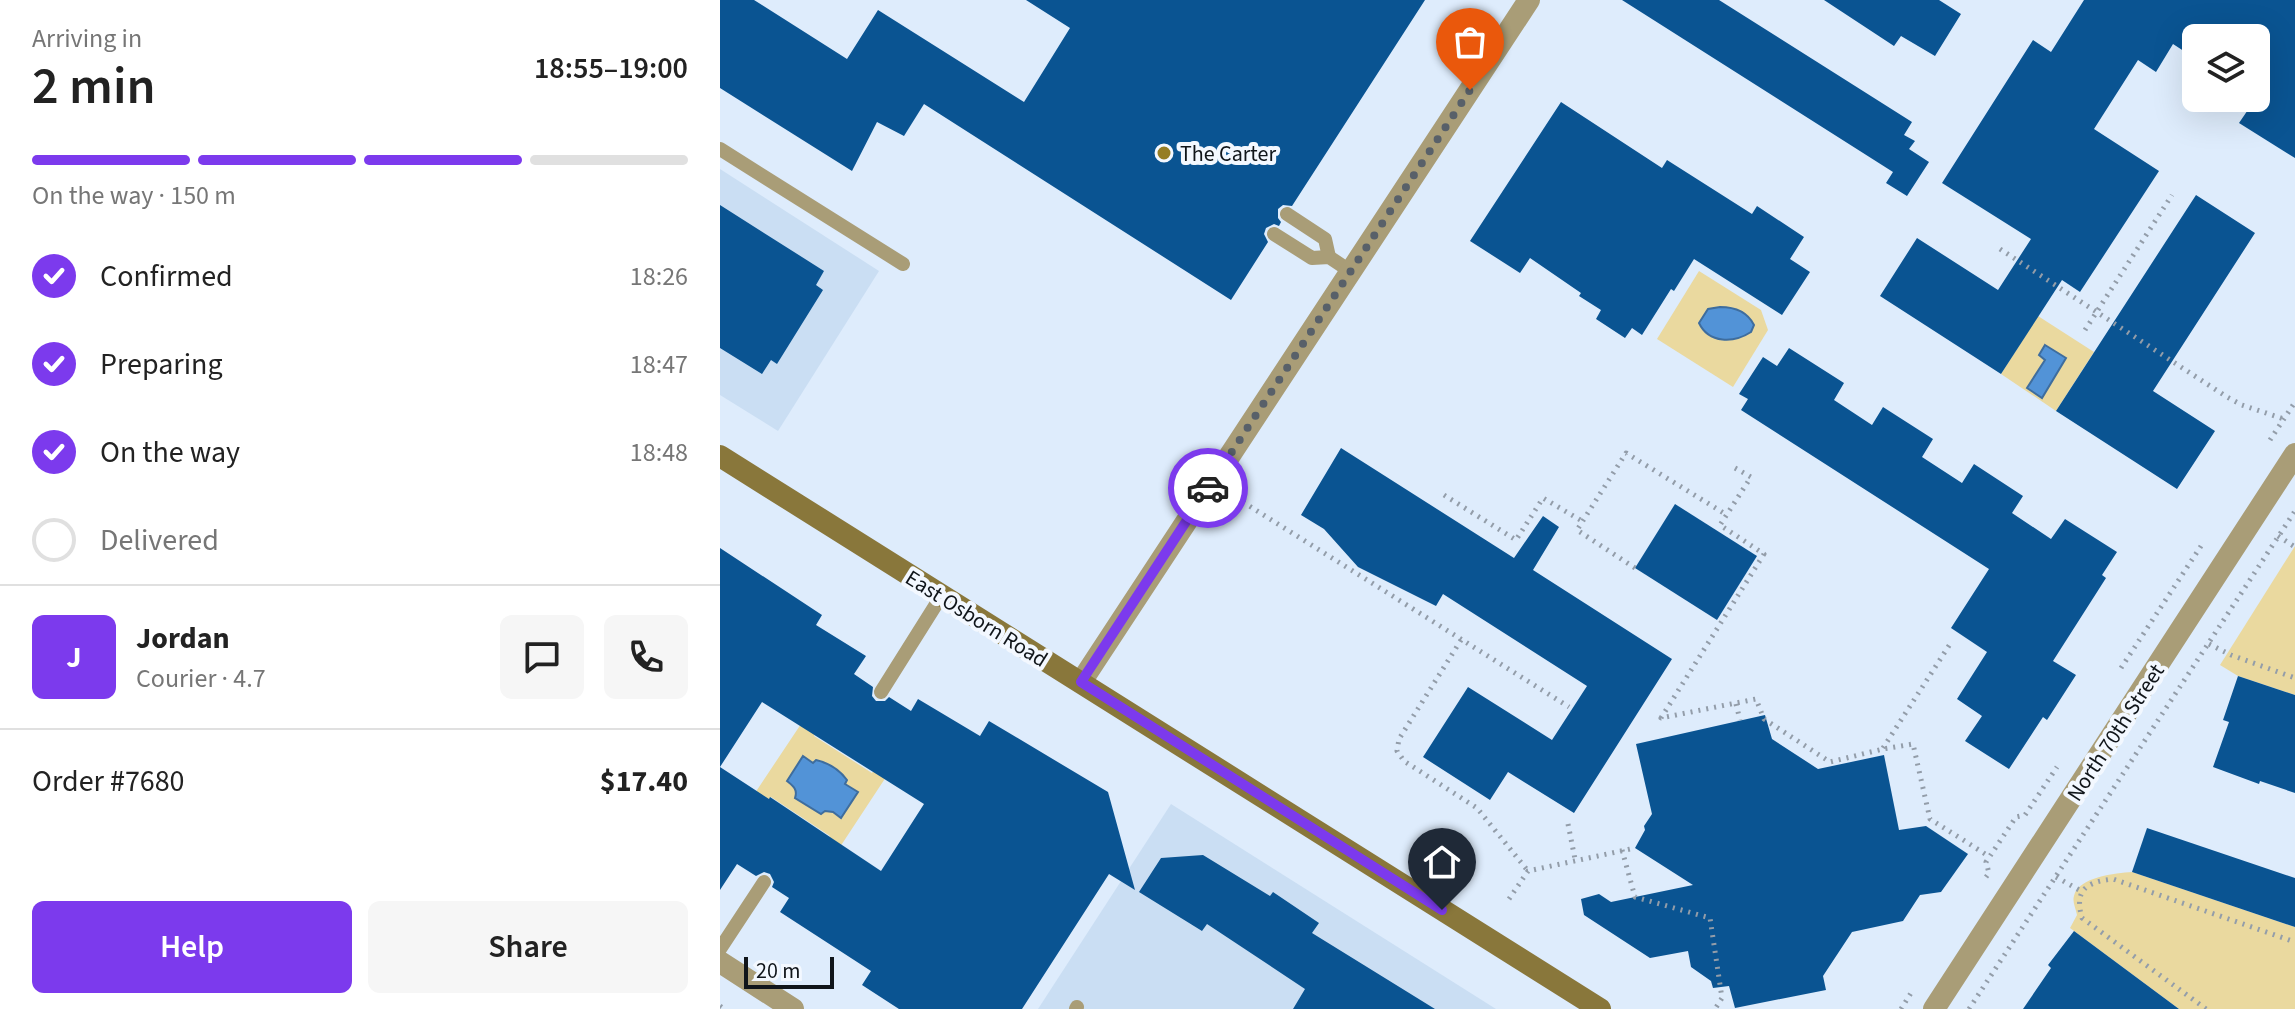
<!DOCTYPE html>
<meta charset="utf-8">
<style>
:root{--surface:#fff;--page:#f6f6f6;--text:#222;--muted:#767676;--line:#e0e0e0;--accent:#7c3aed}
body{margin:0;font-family:"Source Sans 3",sans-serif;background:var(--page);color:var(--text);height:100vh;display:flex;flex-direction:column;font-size:30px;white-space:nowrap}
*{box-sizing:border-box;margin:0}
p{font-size:26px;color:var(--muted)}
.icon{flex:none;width:44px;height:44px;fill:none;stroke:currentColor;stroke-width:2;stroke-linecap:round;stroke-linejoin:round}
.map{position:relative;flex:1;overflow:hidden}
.details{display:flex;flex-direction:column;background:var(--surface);width:720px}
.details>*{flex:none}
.fabs{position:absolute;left:1462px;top:24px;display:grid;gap:16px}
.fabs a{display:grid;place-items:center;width:88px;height:88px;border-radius:12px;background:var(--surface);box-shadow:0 8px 32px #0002;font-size:40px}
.scale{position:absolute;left:24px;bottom:20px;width:90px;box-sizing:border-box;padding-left:8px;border:4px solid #10151a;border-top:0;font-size:22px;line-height:28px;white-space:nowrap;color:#10151a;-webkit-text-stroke:6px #f3f8ff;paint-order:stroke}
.pin{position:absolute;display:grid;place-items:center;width:68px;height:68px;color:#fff;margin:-82px -34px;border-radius:50% 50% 50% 0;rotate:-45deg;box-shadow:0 0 8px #0007}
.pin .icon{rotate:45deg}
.courier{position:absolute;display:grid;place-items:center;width:80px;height:80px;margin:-40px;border:6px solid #7c3aed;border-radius:50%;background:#fff;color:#222;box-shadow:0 2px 10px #0007}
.summary em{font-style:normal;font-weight:600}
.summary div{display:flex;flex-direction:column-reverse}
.summary{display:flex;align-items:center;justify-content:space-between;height:136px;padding:0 32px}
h1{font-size:52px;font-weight:600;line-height:60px}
.bar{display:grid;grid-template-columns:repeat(4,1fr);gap:12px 8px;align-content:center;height:96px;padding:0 32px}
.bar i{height:10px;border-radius:6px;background:var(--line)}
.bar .selected{background:var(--accent)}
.bar p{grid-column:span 4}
.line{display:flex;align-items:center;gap:20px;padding:0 32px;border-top:2px solid var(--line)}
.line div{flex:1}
.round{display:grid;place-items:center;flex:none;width:84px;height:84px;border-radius:12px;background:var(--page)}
ol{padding:0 32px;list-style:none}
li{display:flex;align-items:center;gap:24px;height:88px}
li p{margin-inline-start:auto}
li .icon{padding:8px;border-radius:50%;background:var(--accent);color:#fff;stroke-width:4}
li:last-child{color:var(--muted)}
li i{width:44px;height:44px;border:4px solid var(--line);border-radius:50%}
.cta{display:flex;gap:16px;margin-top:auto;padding:16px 32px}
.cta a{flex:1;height:92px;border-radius:12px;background:var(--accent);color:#fff;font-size:32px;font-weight:600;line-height:92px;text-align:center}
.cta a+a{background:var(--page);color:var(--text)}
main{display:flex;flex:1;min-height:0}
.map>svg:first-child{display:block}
.built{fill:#cadef3}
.green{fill:#ead99f}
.water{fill:#5293d7;stroke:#3e6d9e;stroke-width:2}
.building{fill:#0a5492}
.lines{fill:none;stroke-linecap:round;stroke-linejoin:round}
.path{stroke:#939da9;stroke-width:5;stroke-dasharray:2 6;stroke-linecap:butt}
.service{stroke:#a99d77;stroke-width:14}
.minor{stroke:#a99d77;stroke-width:22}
.secondary{stroke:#89773b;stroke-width:22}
.done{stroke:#586069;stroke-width:8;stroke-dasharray:0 14.4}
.route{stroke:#7c3aed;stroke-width:10}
.poi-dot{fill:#957d24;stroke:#f3f8ff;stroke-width:3}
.labels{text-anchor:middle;stroke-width:8;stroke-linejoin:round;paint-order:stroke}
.poi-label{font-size:22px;fill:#10151a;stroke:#f3f8ff;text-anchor:start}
.street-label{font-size:22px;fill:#10151a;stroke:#f3f8ff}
</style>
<main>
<section class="details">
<div class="summary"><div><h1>2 min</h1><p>Arriving in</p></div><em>18:55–19:00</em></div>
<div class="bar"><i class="selected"></i><i class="selected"></i><i class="selected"></i><i></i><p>On the way · 150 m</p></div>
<ol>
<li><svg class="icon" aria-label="check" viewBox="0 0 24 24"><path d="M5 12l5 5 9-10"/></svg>Confirmed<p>18:26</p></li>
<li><svg class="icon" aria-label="check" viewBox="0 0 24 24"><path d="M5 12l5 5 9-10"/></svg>Preparing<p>18:47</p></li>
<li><svg class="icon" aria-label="check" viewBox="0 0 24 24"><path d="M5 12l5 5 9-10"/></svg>On the way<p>18:48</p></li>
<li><i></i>Delivered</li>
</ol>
<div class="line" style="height:144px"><b class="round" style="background:var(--accent);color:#fff">J</b><div><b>Jordan</b><p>Courier · 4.7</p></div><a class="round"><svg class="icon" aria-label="chat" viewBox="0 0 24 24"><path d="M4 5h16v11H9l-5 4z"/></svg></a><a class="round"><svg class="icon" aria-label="phone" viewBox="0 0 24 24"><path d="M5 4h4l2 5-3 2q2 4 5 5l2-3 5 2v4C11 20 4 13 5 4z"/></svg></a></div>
<div class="line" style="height:104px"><div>Order #7680</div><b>$17.40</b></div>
<div class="cta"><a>Help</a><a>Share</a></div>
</section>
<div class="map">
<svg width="1575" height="1009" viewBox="0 0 1575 1009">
<rect width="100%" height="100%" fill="#deecfc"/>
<!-- built -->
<g class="built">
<polygon points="0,169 159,271 58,431 0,395"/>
<polygon points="451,804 776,1009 318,1009"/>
</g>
<!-- green -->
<g class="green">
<polygon points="979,271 1041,310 1048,330 1013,387 937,339"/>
<polygon points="1318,316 1374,352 1336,411 1281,374"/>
<polygon points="1575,546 1575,695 1518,676 1500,665"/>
<polygon points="83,721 97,730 94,736 152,773 157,767 168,774 118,850 106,843 110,836 51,797 46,804 33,796"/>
<path d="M1412,872L1575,927V1009H1459L1350,928L1357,915C1356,909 1352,902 1354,896C1358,877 1396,873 1412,872Z"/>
</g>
<!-- water -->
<g class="water">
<path d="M1000,307C1014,307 1027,311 1034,325L1031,332C1014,343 989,344 979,323L988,309Z"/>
<polygon points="1325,345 1346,358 1322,398 1307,388 1325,360 1319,355"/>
<path d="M83,756L93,763L96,760C109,763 119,769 127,780L125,784L138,792L121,818L113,812L105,811L101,814L75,798C78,789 73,786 67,781Z"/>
</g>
<!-- building -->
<g class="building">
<polygon points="0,0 34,0 127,59 158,10 304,102 350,28 306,0 705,0 572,206 563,205 558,209 558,218 561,222 559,226 554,224 546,228 544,234 548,242 511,300 204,104 184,136 157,122 132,171 0,88"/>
<polygon points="902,0 999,0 1192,122 1184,135 1195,141 1189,149 1209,162 1187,196 1166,183 1173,172"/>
<polygon points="1104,0 1219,0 1241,14 1215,56 1181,36 1174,46"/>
<polygon points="1364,0 1575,0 1575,158 1519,123 1536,98 1536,38 1476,38 1476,59 1453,44 1436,72 1418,60 1374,129 1439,171 1360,292 1342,280 1281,374 1160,296 1197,238 1278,290 1311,239 1222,183 1313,40 1331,52"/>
<polygon points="841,102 942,168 947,160 1032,214 1037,206 1084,237 1070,259 1090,272 1062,315 974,259 954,291 951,289 922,335 912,328 905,338 876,319 881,310 859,296 861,293 810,258 800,273 750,241"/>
<polygon points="1476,195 1535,233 1433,391 1495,431 1457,489 1336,411"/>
<polygon points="0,205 104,271 96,285 103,290 57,364 51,360 42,374 0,348"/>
<polygon points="1069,348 1124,383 1114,400 1152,425 1163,407 1213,439 1202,457 1242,483 1254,464 1303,496 1292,513 1331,539 1345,519 1397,552 1382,575 1386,578 1333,661 1356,675 1327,720 1323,717 1289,769 1245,741 1262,716 1237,699 1267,652 1231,628 1269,569 1021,410 1028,399 1019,394 1043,357 1057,366"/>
<polygon points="621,448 794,558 823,516 839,527 813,570 952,659 854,813 788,772 770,800 703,757 748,687 832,740 867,686 723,594 716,606 638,567 604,529 581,515"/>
<polygon points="955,504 1037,556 997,620 915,568"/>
<polygon points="0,548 102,615 96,625 146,656 134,674 153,687 152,696 156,701 165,701 169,697 191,711 198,699 260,736 269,721 388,792 415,890 389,874 302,1009 179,1009 142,985 151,971 60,912 69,898 52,887 54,882 50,874 44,872 36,876 17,864 0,890 0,767 49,799 50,797 161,871 204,804 42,702 0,767"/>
<polygon points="1518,676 1575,695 1575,793 1540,781 1539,784 1493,767 1509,722 1503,720"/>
<polygon points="1045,715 1052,739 1098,769 1164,755 1179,830 1206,826 1248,854 1221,892 1200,895 1183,921 1132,932 1103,976 1106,990 1015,1008 1009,986 993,988 991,981 971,967 968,951 930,958 864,915 861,899 879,894 891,902 973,885 915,848 925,830 924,826 932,814 916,744"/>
<polygon points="1427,828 1575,878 1575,927 1412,872"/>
<polygon points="483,855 550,896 553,892 599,923 592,933 715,1009 573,1009 585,989 487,924 482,931 419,892 441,858"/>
<polygon points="1354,931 1459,1009 1303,1009 1331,968 1328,965"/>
</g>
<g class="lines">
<!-- path -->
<g class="path">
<polyline points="1280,249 1507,397 1522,405 1564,419"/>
<polyline points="1365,330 1452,195"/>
<polyline points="1550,440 1575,402"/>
<polyline points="1015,468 1031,477 1000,525 1044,554 941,718 1036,699 1044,719 1110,762 1163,749 1193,744 1210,819 1270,857"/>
<polyline points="724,495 796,540 823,498 862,521"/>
<polyline points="523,502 849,707"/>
<polyline points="1558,536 1575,547"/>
<polyline points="915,568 857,530 906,453 1007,515"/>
<polyline points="741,640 679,739 677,751 684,761 757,808 808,871"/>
<polyline points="1489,644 1511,655 1575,678"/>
<polyline points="1401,668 1481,546"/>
<polyline points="1016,704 1020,720"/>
<polyline points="1163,748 1232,641"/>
<polyline points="848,824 855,859"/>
<polyline points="902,850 915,897 990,918 1002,998 995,1009"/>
<polyline points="1266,877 1269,873 1266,862 1296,817 1305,815 1337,767"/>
<polyline points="1336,877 1361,891"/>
<polyline points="789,899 808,871 915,848"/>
<polyline points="0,1006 4,1009"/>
<polyline points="1181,1009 1191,993"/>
<polyline points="1249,1009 1575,511"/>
<path d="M1486,1009L1362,918C1354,890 1366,882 1393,879L1575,942"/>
</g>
<!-- service -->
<g class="service">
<polyline points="0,149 183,264"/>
<polyline points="567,214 605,239 609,257"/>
<polyline points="554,234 592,258 609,257 630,271"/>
<polyline points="161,692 222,595"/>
<polyline points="0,949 44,882"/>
<polyline points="356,1009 357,1007"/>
</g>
<!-- minor -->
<g class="minor">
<polyline points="361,682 809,0"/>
<polyline points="0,962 73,1009"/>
<polyline points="1214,1009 1575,454"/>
</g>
<!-- secondary -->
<polyline class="secondary" points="0,456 880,1009"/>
</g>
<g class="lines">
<!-- done -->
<polyline class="done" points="488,488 750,90"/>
<!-- route -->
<polyline class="route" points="488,488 361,682 722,910"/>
</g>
<!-- markers -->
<circle class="poi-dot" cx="444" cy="153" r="8"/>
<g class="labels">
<!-- poi labels -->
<g class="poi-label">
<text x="460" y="161">The Carter</text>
</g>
<!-- street labels -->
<g class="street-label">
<text transform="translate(257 618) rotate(32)" y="8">East Osborn Road</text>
<text transform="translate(1395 732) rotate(-57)" y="8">North 70th Street</text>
</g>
</g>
</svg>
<div class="fabs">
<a><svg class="icon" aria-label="layers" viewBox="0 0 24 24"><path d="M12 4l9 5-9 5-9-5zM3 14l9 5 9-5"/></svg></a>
</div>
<div class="scale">20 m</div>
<div class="pin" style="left:750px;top:90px;background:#ea580c"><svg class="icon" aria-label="bag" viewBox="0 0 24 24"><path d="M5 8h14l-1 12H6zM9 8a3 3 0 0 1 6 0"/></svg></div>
<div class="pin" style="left:722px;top:910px;background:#1f2937"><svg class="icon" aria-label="home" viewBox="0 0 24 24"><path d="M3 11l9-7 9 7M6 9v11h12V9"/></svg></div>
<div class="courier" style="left:488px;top:488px"><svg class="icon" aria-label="car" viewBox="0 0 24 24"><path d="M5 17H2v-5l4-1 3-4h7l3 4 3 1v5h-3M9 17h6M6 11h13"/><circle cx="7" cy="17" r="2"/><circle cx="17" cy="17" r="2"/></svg></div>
</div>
</main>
